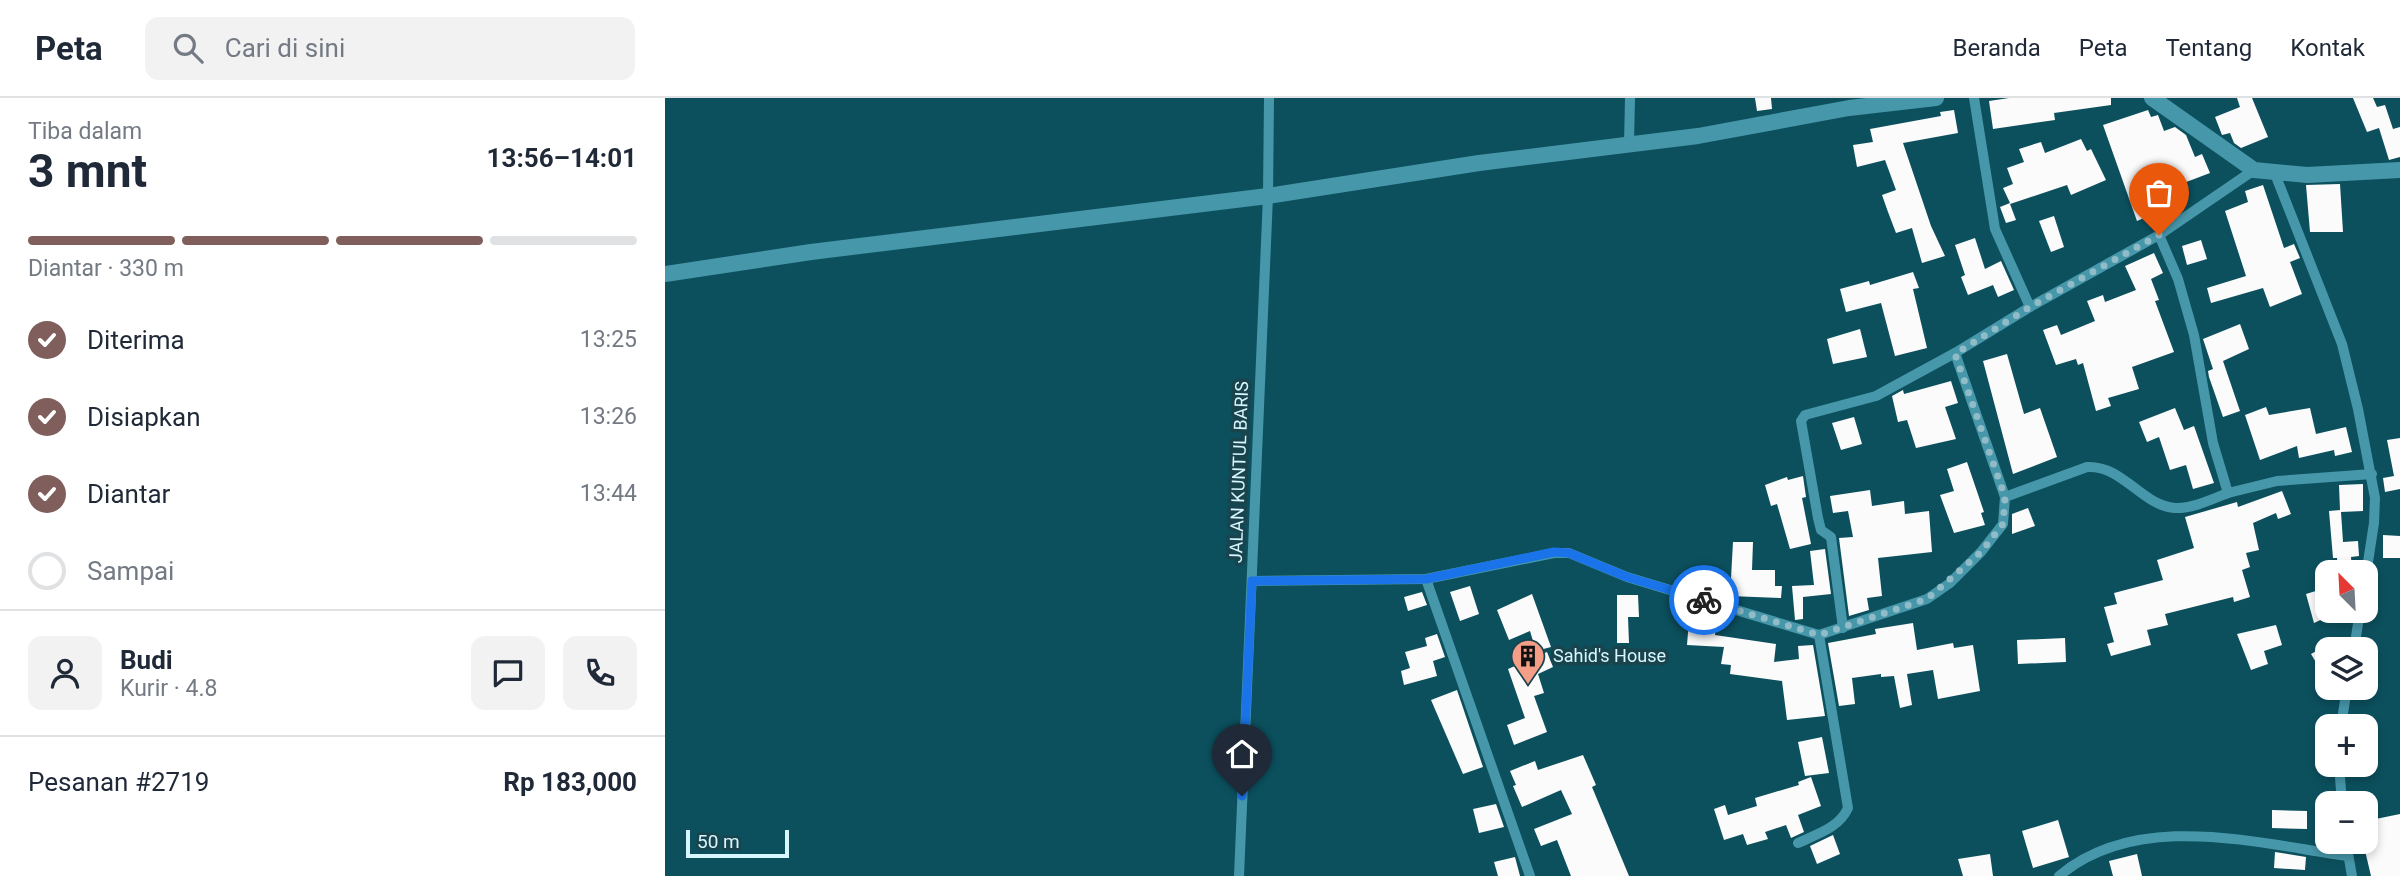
<!DOCTYPE html>
<html lang="id">
<meta charset="utf-8">
<style>
:root{--surface:#fff;--page:#f2f2f3;--text:#1f2937;--muted:#747a83;--line:#e0e1e3;--accent:#7f5e5b}
body{margin:0;font-family:Roboto,sans-serif;background:var(--page);color:var(--text);height:100vh;display:flex;flex-direction:column;font-size:26px;white-space:nowrap}
*{box-sizing:border-box;margin:0}
p{font-size:23px;color:var(--muted)}
.icon{flex:none;width:38px;height:38px;fill:none;stroke:currentColor;stroke-width:2;stroke-linecap:round;stroke-linejoin:round}
.map{position:relative;flex:1;overflow:hidden}
.side{display:flex;flex-direction:column;background:var(--surface);width:665px}
.side>*{flex:none}
.needle{width:46px;rotate:336deg}
.tools{position:absolute;left:1650px;top:462px;display:grid;gap:14px}
.tools a{display:grid;place-items:center;width:63px;height:63px;border-radius:14px;background:var(--surface);box-shadow:0 4px 10px #0003;font-size:35px}
.scale{position:absolute;left:21px;bottom:18px;width:103px;box-sizing:border-box;padding-left:7px;border:4px solid #d8f6ff;border-top:0;font-size:19px;line-height:24px;white-space:nowrap;color:#d8f6ff;-webkit-text-stroke:5px #19444e;paint-order:stroke}
.pin{position:absolute;display:grid;place-items:center;width:60px;height:60px;color:#fff;margin:-72px -30px;border-radius:50% 50% 50% 0;rotate:-45deg;box-shadow:0 0 7px #0007}
.pin .icon{rotate:45deg}
.courier{position:absolute;display:grid;place-items:center;width:70px;height:70px;margin:-35px;border:5px solid #1a73e8;border-radius:50%;background:#fff;color:#222;box-shadow:0 2px 9px #0007}
.summary em{font-style:normal;font-weight:700}
.summary div{display:flex;flex-direction:column-reverse}
.summary{display:flex;align-items:center;justify-content:space-between;height:119px;padding:0 28px}
h1{font-size:46px;font-weight:700;line-height:52px}
.bar{display:grid;grid-template-columns:repeat(4,1fr);gap:10px 7px;align-content:center;height:84px;padding:0 28px}
.bar i{height:9px;border-radius:5px;background:var(--line)}
.bar .active{background:var(--accent)}
.bar p{grid-column:span 4}
.line{display:flex;align-items:center;gap:18px;padding:0 28px;border-top:2px solid var(--line)}
.line div{flex:1}
.round{display:grid;place-items:center;flex:none;width:74px;height:74px;border-radius:14px;background:var(--page)}
ol{padding:0 28px;list-style:none}
li{display:flex;align-items:center;gap:21px;height:77px}
li p{margin-inline-start:auto}
li .icon{padding:7px;border-radius:50%;background:var(--accent);color:#fff;stroke-width:4}
li:last-child{color:var(--muted)}
li i{width:38px;height:38px;border:4px solid var(--line);border-radius:50%}
header{display:flex;align-items:center;gap:42px;box-sizing:border-box;height:98px;padding:0 35px;background:var(--surface);border-bottom:2px solid var(--line)}
header strong{font-size:33px}
nav{display:flex;gap:38px;margin-inline-start:auto;font-size:24px}
.search{width:490px;height:63px;background:var(--page);display:flex;align-items:center;gap:18px;box-sizing:border-box;padding:0 24px;border-radius:14px;color:var(--muted);font-size:26px}
main{display:flex;flex:1;min-height:0}
.map>svg:first-child{display:block}
.building{fill:#fbfbfb}
.lines{fill:none;stroke-linecap:round;stroke-linejoin:round}
.street{stroke:#4797ab;stroke-width:10}
.secondary{stroke:#4797ab;stroke-width:16}
.done{stroke:#91bcc7;stroke-width:7;stroke-dasharray:0 12.6}
.route{stroke:#1a73e8;stroke-width:9}
.labels{text-anchor:middle;stroke-width:7;stroke-linejoin:round;paint-order:stroke}
.street-label{font-size:18px;fill:#d8f6ff;stroke:#19444e}
.poi-label{font-size:18px;fill:#d8f6ff;stroke:#19444e;text-anchor:start}
</style>
<header>
<strong>Peta</strong>
<div class="search"><svg class="icon" aria-label="search" viewBox="0 0 24 24"><circle cx="10" cy="10" r="6"/><path d="M15 15l6 6"/></svg>Cari di sini</div>
<nav><a>Beranda</a><a>Peta</a><a>Tentang</a><a>Kontak</a></nav>
</header>
<main>
<section class="side">
<div class="summary"><div><h1>3 mnt</h1><p>Tiba dalam</p></div><em>13:56–14:01</em></div>
<div class="bar"><i class="active"></i><i class="active"></i><i class="active"></i><i></i><p>Diantar · 330 m</p></div>
<ol>
<li><svg class="icon" aria-label="check" viewBox="0 0 24 24"><path d="M5 12l5 5 9-10"/></svg>Diterima<p>13:25</p></li>
<li><svg class="icon" aria-label="check" viewBox="0 0 24 24"><path d="M5 12l5 5 9-10"/></svg>Disiapkan<p>13:26</p></li>
<li><svg class="icon" aria-label="check" viewBox="0 0 24 24"><path d="M5 12l5 5 9-10"/></svg>Diantar<p>13:44</p></li>
<li><i></i>Sampai</li>
</ol>
<div class="line" style="height:126px"><a class="round"><svg class="icon" aria-label="person" viewBox="0 0 24 24"><circle cx="12" cy="8" r="4"/><path d="M4 21q1-7 8-7t8 7"/></svg></a><div><b>Budi</b><p>Kurir · 4.8</p></div><a class="round"><svg class="icon" aria-label="chat" viewBox="0 0 24 24"><path d="M4 5h16v11H9l-5 4z"/></svg></a><a class="round"><svg class="icon" aria-label="phone" viewBox="0 0 24 24"><path d="M5 4h4l2 5-3 2q2 4 5 5l2-3 5 2v4C11 20 4 13 5 4z"/></svg></a></div>
<div class="line" style="height:91px"><div>Pesanan #2719</div><b>Rp 183,000</b></div>
</section>
<div class="map">
<svg width="1735" height="778" viewBox="0 0 1735 778">
<rect width="100%" height="100%" fill="#0c505e"/>
<!-- building -->
<g class="building">
<polygon points="1090,0 1106,0 1107,11 1092,13"/>
<polygon points="1344,0 1446,0 1446,7 1389,15 1390,22 1328,31 1324,3"/>
<polygon points="1572,0 1587,0 1603,39 1576,50 1569,45 1565,35 1557,37 1550,19 1575,9"/>
<polygon points="1688,0 1708,0 1712,9 1720,7 1728,31 1735,29 1735,59 1724,62 1714,30 1702,34"/>
<polygon points="1289,12 1293,35 1238,45 1266,128 1280,158 1257,165 1247,130 1231,135 1223,114 1217,97 1231,92 1220,62 1192,69 1188,47 1208,44 1205,31 1276,18 1275,14"/>
<polygon points="1483,12 1486,19 1493,17 1499,33 1510,29 1521,37 1530,59 1537,56 1545,75 1516,86 1522,101 1472,123 1438,27"/>
<polygon points="1416,41 1422,53 1426,51 1441,82 1406,97 1402,87 1345,106 1351,122 1341,125 1335,109 1345,105 1338,90 1348,86 1342,70 1359,64 1354,51 1376,44 1380,55"/>
<polygon points="1675,86 1678,134 1645,134 1641,87"/>
<polygon points="1598,87 1619,150 1629,146 1635,160 1625,164 1637,196 1605,209 1598,190 1546,205 1542,190 1581,178 1560,113 1583,104 1580,93"/>
<polygon points="1389,118 1399,149 1386,154 1374,123"/>
<polygon points="1310,140 1320,171 1336,163 1349,192 1333,199 1328,187 1303,197 1296,179 1300,177 1290,147"/>
<polygon points="1536,142 1542,161 1522,167 1517,148"/>
<polygon points="1489,155 1498,175 1486,181 1494,202 1490,203 1509,254 1467,269 1474,291 1443,300 1446,308 1431,313 1418,265 1413,267 1411,261 1391,267 1378,232 1392,227 1396,237 1430,223 1422,203 1438,197 1440,204 1471,192 1460,168"/>
<polygon points="1248,174 1254,190 1248,191 1262,250 1230,258 1216,205 1181,214 1175,191 1204,183 1205,187"/>
<polygon points="1575,226 1584,251 1558,263 1575,313 1558,319 1544,279 1543,273 1548,271 1538,241"/>
<polygon points="1195,231 1202,259 1168,266 1162,241"/>
<polygon points="1342,256 1359,316 1375,310 1392,359 1348,376 1318,263"/>
<polygon points="1286,283 1293,305 1280,309 1291,341 1251,350 1242,322 1233,324 1227,298 1238,292 1239,296"/>
<polygon points="1601,309 1604,317 1645,310 1651,336 1681,329 1687,354 1670,358 1669,352 1634,360 1632,348 1595,362 1580,317"/>
<polygon points="1510,310 1519,332 1529,328 1549,385 1528,391 1521,367 1505,372 1494,339 1482,344 1474,324"/>
<polygon points="1189,319 1197,346 1176,352 1167,325"/>
<polygon points="1735,340 1735,391 1720,394 1718,380 1729,378 1722,342"/>
<polygon points="1302,364 1319,414 1316,415 1320,427 1289,435 1275,397 1289,393 1282,371"/>
<polygon points="1138,378 1141,399 1137,400 1146,446 1125,451 1112,406 1106,408 1100,387 1122,379 1123,382"/>
<polygon points="1698,386 1698,413 1676,414 1678,444 1693,443 1694,458 1686,459 1687,474 1673,474 1672,460 1668,460 1664,413 1675,412 1674,387"/>
<polygon points="1205,392 1207,408 1239,403 1240,416 1264,413 1267,454 1213,460 1217,498 1202,500 1204,512 1184,518 1174,440 1188,439 1183,413 1168,415 1165,398"/>
<polygon points="1617,393 1626,416 1613,421 1611,415 1588,425 1594,452 1581,455 1585,469 1577,472 1585,499 1569,504 1568,499 1500,516 1503,527 1482,532 1486,547 1446,558 1442,546 1449,544 1439,509 1452,506 1449,495 1498,482 1492,462 1529,450 1520,419 1572,404 1573,409"/>
<polygon points="1363,410 1370,428 1347,436 1347,416"/>
<polygon points="1718,437 1735,438 1735,460 1718,460"/>
<polygon points="1068,444 1088,444 1087,472 1110,472 1110,488 1117,488 1116,500 1065,498"/>
<polygon points="1160,451 1166,496 1138,499 1138,521 1130,522 1127,488 1149,487 1145,453"/>
<polygon points="805,488 814,516 795,523 785,494"/>
<polygon points="1654,492 1659,504 1662,502 1662,519 1649,525 1641,496"/>
<polygon points="757,494 762,507 743,513 739,499"/>
<polygon points="867,496 886,549 871,553 865,533 844,542 832,512"/>
<polygon points="952,497 973,497 974,519 963,519 964,545 952,545"/>
<polygon points="1024,522 1051,524 1050,537 1111,546 1109,564 1134,561 1133,548 1148,547 1160,618 1122,622 1117,583 1065,576 1066,567 1056,566 1059,549 1022,547"/>
<polygon points="1248,525 1252,552 1288,545 1289,550 1308,547 1315,593 1273,601 1268,572 1242,576 1247,607 1235,610 1229,578 1216,579 1216,576 1187,580 1190,606 1174,608 1163,545 1211,536 1210,531"/>
<polygon points="1611,527 1617,547 1599,553 1603,566 1586,572 1572,536"/>
<polygon points="772,536 780,559 768,563 772,578 739,587 736,573 745,570 740,554 762,548 760,540"/>
<polygon points="1400,540 1401,564 1353,566 1352,542"/>
<polygon points="1662,547 1662,561 1652,566 1646,556"/>
<polygon points="882,554 888,569 873,576 879,595 869,598 882,634 849,647 842,627 860,620 843,571"/>
<polygon points="792,592 818,669 798,676 766,602"/>
<polygon points="1157,639 1164,675 1140,678 1133,644"/>
<polygon points="918,657 931,687 927,689 964,778 906,778 892,742 876,748 869,731 907,716 896,692 857,709 848,688 851,687 845,673 870,663 873,672"/>
<polygon points="1146,679 1156,708 1133,717 1139,734 1126,740 1121,727 1100,734 1103,741 1082,747 1078,736 1059,742 1049,711 1060,707 1063,717 1092,708 1090,700 1134,687 1133,684"/>
<polygon points="831,706 839,729 814,735 808,711"/>
<polygon points="1607,712 1642,713 1642,731 1607,730"/>
<polygon points="1735,716 1735,778 1706,778 1698,744 1701,744 1701,723"/>
<polygon points="1393,722 1404,759 1368,770 1357,733"/>
<polygon points="1168,737 1175,756 1152,766 1145,748"/>
<polygon points="1610,754 1641,759 1640,772 1609,770"/>
<polygon points="1325,756 1328,778 1298,778 1293,761"/>
<polygon points="1472,756 1477,778 1448,778 1444,763"/>
<polygon points="850,759 855,778 833,778 829,764"/>
</g>
<g class="lines">
<!-- street -->
<g class="street">
<polyline points="1309,0 1330,131 1365,209"/>
<polyline points="964,46 965,0"/>
<polyline points="1610,76 1677,246 1693,311 1710,400 1709,425 1701,477"/>
<polyline points="1494,137 1589,72"/>
<path d="M1340,399L1422,369C1458,367 1477,408 1510,410C1527,411 1547,401 1563,395"/>
<polyline points="761,481 865,778"/>
<polyline points="587,483 761,481 889,455 904,455 962,479 1154,537 1262,501 1285,485 1316,454 1338,426 1340,399 1290,255 1365,209 1494,137 1513,181 1529,237 1548,345 1563,395 1612,383 1707,376"/>
<polyline points="1178,530 1166,439 1156,432 1153,420 1136,323 1140,317 1211,298 1290,255"/>
<polyline points="1689,551 1695,513"/>
<polyline points="1676,628 1682,590"/>
<polyline points="1674,667 1677,705"/>
<polyline points="1681,744 1687,778"/>
<path d="M1133,745C1152,736 1174,730 1183,710L1154,537"/>
<polyline points="574,778 603,98 604,0"/>
<path d="M1394,778C1473,712 1589,745 1683,758"/>
</g>
<!-- secondary -->
<g class="secondary">
<polyline points="1487,0 1589,72 1642,77 1735,72"/>
<polyline points="0,176 146,154 603,98 814,65 1033,38 1184,10 1271,0"/>
</g>
</g>
<g class="lines">
<!-- done -->
<polyline class="done" points="1039,502 1154,537 1262,501 1316,454 1338,426 1340,399 1290,256 1365,209 1494,137"/>
<!-- route -->
<polyline class="route" points="577,698 587,483 761,481 889,454 904,455 962,479 1039,502"/>
</g>
<!-- icons -->
<defs>
<symbol id="building-pin" viewBox="-11 -11 22 30"><path d="M0 17L-7.5 6A9.5 9.5 0 1 1 7.5 6Z" fill="#f49e87" stroke="#19444e"/><path d="M-4-6H4V6H1V3H-1V6H-4ZM-2.5-4.3h1.7v1.8h-1.7ZM.8-4.3h1.7v1.8H.8ZM-2.5-1h1.7V.8h-1.7ZM.8-1h1.7V.8H.8Z" fill="#111"/></symbol>
</defs>
<g fill-rule="evenodd">
<use href="#building-pin" x="844" y="539" width="38" height="52"/>
</g>
<g class="labels">
<!-- street labels -->
<g class="street-label">
<text transform="translate(574 374) rotate(-88)" y="6">JALAN KUNTUL BARIS</text>
</g>
<!-- poi labels -->
<g class="poi-label">
<text x="888" y="564">Sahid's House</text>
</g>
</g>
</svg>
<div class="tools">
<a><svg class="needle" viewBox="-14 -14 28 28"><path d="M0-13l5 13h-10z" fill="#e53935"/><path d="M0 13l5-13h-10z" fill="#747a83"/></svg></a>
<a><svg class="icon" aria-label="layers" viewBox="0 0 24 24"><path d="M12 4l9 5-9 5-9-5zM3 14l9 5 9-5"/></svg></a>
<a>+</a>
<a>−</a>
</div>
<div class="scale">50 m</div>
<div class="pin" style="left:1494px;top:137px;background:#ea580c"><svg class="icon" aria-label="bag" viewBox="0 0 24 24"><path d="M5 8h14l-1 12H6zM9 8a3 3 0 0 1 6 0"/></svg></div>
<div class="pin" style="left:577px;top:698px;background:#1f2937"><svg class="icon" aria-label="home" viewBox="0 0 24 24"><path d="M3 11l9-7 9 7M6 9v11h12V9"/></svg></div>
<div class="courier" style="left:1039px;top:502px"><svg class="icon" aria-label="bike" viewBox="0 0 24 24"><circle cx="6" cy="16" r="4"/><circle cx="18" cy="16" r="4"/><path d="M6 16l4-8h5l3 8M10 8l3 8H6M13 5h3"/></svg></div>
</div>
</main>
